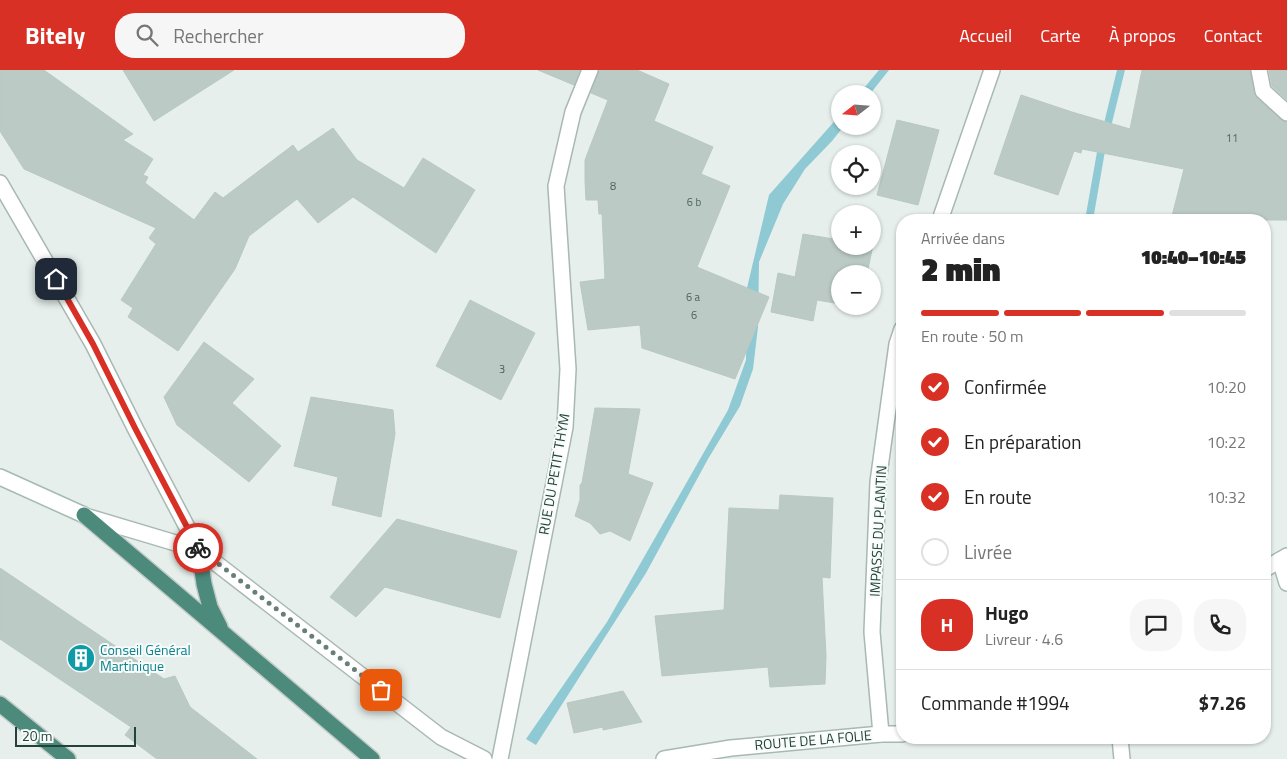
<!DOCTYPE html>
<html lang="fr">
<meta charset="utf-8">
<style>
:root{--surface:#fff;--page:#f6f6f6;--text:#222;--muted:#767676;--line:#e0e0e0;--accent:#d93025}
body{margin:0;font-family:"Titillium Web",sans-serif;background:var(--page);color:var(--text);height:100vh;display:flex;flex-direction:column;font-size:19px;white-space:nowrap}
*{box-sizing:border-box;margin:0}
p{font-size:16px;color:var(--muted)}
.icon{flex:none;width:28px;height:28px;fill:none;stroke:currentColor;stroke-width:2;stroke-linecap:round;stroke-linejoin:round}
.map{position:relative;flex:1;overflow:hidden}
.panel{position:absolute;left:896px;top:144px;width:375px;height:530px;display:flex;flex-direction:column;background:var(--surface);border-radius:20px;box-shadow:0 1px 4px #0004}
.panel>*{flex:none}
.needle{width:32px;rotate:253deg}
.tools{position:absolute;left:831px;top:15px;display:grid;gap:10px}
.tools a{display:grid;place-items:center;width:50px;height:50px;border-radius:50%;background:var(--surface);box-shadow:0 1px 4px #0004;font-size:25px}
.scale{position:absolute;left:15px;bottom:12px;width:121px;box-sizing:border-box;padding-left:5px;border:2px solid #24423a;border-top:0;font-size:14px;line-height:18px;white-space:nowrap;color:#24423a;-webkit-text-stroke:4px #f7fbf9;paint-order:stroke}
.pin{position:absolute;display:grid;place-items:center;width:42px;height:42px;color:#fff;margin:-21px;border-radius:10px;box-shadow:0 2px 8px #0006}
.courier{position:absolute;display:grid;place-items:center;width:50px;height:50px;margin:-25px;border:4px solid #d93025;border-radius:50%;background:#fff;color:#222;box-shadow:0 1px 6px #0007}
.summary em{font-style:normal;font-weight:800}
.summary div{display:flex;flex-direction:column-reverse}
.summary{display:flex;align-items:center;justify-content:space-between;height:85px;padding:0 25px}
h1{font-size:32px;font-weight:800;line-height:38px}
.bar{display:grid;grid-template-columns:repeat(4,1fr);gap:8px 5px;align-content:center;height:60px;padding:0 25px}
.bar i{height:6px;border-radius:4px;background:var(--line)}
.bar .current{background:var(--accent)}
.bar p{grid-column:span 4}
.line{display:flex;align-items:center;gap:12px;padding:0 25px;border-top:1px solid var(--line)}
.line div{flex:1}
.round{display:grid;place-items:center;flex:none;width:52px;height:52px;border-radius:20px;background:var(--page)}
ol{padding:0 25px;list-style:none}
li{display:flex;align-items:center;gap:15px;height:55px}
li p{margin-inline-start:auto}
li .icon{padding:5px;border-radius:50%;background:var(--accent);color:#fff;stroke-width:4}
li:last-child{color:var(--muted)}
li i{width:28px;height:28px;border:2px solid var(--line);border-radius:50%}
header{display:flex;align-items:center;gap:30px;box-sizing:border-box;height:70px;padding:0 25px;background:var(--accent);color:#fff}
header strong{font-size:24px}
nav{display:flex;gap:28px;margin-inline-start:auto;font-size:18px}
.search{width:350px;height:45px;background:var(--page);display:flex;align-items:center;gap:12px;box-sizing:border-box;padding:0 18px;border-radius:20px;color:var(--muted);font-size:19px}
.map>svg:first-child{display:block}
.water{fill:#8ec9d4}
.building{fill:#bbcac4;stroke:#b8c9c2}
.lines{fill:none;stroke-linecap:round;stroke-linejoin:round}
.service-casing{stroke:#a8b8b2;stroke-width:18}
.minor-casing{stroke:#a8b8b2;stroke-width:18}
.tertiary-casing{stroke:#a8b8b2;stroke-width:18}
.secondary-casing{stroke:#a4bbb3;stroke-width:18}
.trunk-casing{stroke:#c2cac8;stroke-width:18}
.service{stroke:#fff;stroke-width:15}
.minor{stroke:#fff;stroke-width:15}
.tertiary{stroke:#fff;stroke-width:15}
.secondary{stroke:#fff;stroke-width:15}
.trunk{stroke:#4c8a7c;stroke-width:15}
.done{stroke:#687f78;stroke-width:5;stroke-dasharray:0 9}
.route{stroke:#d93025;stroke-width:6}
.labels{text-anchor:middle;stroke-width:4;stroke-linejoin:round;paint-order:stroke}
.number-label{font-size:11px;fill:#4a645c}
.street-label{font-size:14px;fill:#24423a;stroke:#f7fbf9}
.culture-label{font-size:14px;fill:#0d838f;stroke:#f7fbf9;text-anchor:start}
</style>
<header>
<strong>Bitely</strong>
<div class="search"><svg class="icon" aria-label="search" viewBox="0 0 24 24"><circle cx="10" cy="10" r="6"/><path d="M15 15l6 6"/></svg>Rechercher</div>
<nav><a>Accueil</a><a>Carte</a><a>À propos</a><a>Contact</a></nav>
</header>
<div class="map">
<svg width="1287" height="689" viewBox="0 0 1287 689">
<rect width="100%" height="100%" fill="#e6efeb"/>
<!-- water -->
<g class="water">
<polygon points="879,0 889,0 870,24 859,24"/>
<polygon points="1117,0 1125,0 1105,81 1093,150 1085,150 1097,82"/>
<polygon points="840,45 840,56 844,56 832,71 805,99 783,134 759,192 758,257 753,299 740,336 708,389 646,503 536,675 526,669 607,552 728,340 746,290 747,218 769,125"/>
</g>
<!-- building -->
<g class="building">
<polygon points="0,0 44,0 133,64 123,70 153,89 143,105 148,107 145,113 194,150 215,122 223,128 293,75 298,82 333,58 357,90 404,118 423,88 475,120 436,183 353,127 318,153 297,129 249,166 235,199 178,281 128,247 133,238 121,230 156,174 149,168 156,158 24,99 0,61"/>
<polygon points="123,0 234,0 154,51"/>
<polygon points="538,0 580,0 574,15"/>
<polygon points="599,0 637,0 669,14 654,51 713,77 701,104 730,116 697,197 769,227 735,309 642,278 640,255 588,260 580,212 605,209 602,144 599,144 598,130 586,130 585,111 585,90 608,30 591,23"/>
<polygon points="1142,0 1250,0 1254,23 1256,27 1281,50 1287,52 1287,150 1171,150 1184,99 1082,79 1081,83 1074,81 1058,125 994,104 1021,25 1072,42 1130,59"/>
<polygon points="1269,0 1287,0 1287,30 1272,16"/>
<polygon points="897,50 939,60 918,135 877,125"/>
<polygon points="803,164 840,170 840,176 872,176 873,175 867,204 840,204 840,234 817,230 813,251 771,242 778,203 795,207"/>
<polygon points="470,230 535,263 501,330 436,296"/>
<polygon points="204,272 254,309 232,333 281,376 249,412 177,355 164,327"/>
<polygon points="311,327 393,340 395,364 381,447 332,435 338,407 294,396"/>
<polygon points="595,338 640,339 628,404 653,413 630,471 610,461 600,464 590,453 575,446 580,430 580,415 582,413"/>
<polygon points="780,425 833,428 830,508 822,507 826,586 825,614 770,617 768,597 662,606 655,546 724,540 729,438 779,440"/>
<polygon points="397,449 517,481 500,548 385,517 356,547 330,527"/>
<polygon points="0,498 164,609 175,606 190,637 257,689 157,689 125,665 131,657 0,569"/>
<polygon points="623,621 642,652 603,660 603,657 574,663 567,633"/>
</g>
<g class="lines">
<defs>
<polyline id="service" points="1259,0 1263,21 1287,43"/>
<g id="minor">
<polyline points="0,113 93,274 135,358 199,480"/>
<polyline points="940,150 992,0"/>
<polyline points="1280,490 1287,513"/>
<polyline points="881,664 872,562 878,412 897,274 902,259"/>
<polyline points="1120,668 1122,689"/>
<polyline points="500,689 565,357 568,299 556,116 573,42 590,0"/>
</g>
<g id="tertiary">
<polyline points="85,446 199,480 441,667 484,689"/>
<polyline points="1265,499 1287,486"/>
<polyline points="664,689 731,678 881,664 902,664"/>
</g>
<polyline id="secondary" points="0,407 84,445"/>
<g id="trunk">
<polyline points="84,445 372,689"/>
<polyline points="199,480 204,514 210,537 220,557"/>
<polyline points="0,634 68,689"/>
</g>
</defs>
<!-- service casing -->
<use href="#service" class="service-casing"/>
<!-- minor casing -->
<use href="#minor" class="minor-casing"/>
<!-- tertiary casing -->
<use href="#tertiary" class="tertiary-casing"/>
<!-- secondary casing -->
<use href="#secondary" class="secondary-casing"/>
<!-- trunk casing -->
<use href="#trunk" class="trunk-casing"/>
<!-- service -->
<use href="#service" class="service"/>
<!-- minor -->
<use href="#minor" class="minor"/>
<!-- tertiary -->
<use href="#tertiary" class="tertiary"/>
<!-- secondary -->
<use href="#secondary" class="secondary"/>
<!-- trunk -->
<use href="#trunk" class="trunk"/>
</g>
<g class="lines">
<!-- done -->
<polyline class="done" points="198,478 381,620"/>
<!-- route -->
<polyline class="route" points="56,209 93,274 135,358 198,478"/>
</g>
<!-- icons -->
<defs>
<symbol id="building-disc" viewBox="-11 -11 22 22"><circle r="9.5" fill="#0f9aa8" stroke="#f7fbf9"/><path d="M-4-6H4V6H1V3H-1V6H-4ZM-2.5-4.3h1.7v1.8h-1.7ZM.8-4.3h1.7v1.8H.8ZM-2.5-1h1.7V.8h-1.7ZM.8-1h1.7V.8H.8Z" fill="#fff"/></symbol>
</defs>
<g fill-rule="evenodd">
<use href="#building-disc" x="65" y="572" width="32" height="32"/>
</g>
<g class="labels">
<!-- number labels -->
<g class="number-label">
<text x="1232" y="72">11</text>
<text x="613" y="120">8</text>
<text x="694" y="136">6 b</text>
<text x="693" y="231">6 a</text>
<text x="694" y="249">6</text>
<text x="502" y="303">3</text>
</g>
<!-- street labels -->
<g class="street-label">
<text transform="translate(554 404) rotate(-80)" y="5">RUE DU PETIT THYM</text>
<text transform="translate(878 461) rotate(-87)" y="5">IMPASSE DU PLANTIN</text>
<text transform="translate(813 670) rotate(-5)" y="5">ROUTE DE LA FOLIE</text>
</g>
<!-- culture labels -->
<g class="culture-label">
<text x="100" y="585">Conseil Général<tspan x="100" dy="16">Martinique</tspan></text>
</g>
</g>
</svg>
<div class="tools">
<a><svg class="needle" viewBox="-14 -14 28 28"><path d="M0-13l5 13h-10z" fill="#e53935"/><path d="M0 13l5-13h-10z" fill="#767676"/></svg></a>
<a><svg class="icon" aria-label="locate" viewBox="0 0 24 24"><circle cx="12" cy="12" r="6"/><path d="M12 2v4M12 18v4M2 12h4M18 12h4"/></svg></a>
<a>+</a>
<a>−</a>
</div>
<div class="scale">20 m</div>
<div class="pin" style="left:381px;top:620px;background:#ea580c"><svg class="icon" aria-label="bag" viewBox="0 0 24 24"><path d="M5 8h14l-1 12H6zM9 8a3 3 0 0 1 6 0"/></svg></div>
<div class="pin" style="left:56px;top:209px;background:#1f2937"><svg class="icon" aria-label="home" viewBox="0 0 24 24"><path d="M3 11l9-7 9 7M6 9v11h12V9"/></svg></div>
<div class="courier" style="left:198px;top:478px"><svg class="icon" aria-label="bike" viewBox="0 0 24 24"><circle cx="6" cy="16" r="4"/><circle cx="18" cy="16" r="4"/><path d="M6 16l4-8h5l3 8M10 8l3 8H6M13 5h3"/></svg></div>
<section class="panel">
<div class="summary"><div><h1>2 min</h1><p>Arrivée dans</p></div><em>10:40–10:45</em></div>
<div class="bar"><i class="current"></i><i class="current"></i><i class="current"></i><i></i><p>En route · 50 m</p></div>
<ol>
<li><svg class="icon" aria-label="check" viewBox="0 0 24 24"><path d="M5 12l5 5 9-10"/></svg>Confirmée<p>10:20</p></li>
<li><svg class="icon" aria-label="check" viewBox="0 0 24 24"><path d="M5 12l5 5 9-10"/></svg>En préparation<p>10:22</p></li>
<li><svg class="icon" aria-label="check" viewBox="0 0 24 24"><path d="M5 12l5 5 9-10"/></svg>En route<p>10:32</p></li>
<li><i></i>Livrée</li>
</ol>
<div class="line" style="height:90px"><b class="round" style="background:var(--accent);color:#fff">H</b><div><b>Hugo</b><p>Livreur · 4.6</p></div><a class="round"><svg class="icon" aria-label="chat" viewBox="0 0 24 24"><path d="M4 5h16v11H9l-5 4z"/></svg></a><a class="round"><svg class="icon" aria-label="phone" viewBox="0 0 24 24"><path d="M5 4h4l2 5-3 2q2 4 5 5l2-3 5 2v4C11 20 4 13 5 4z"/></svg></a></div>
<div class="line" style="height:65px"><div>Commande #1994</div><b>$7.26</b></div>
</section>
</div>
